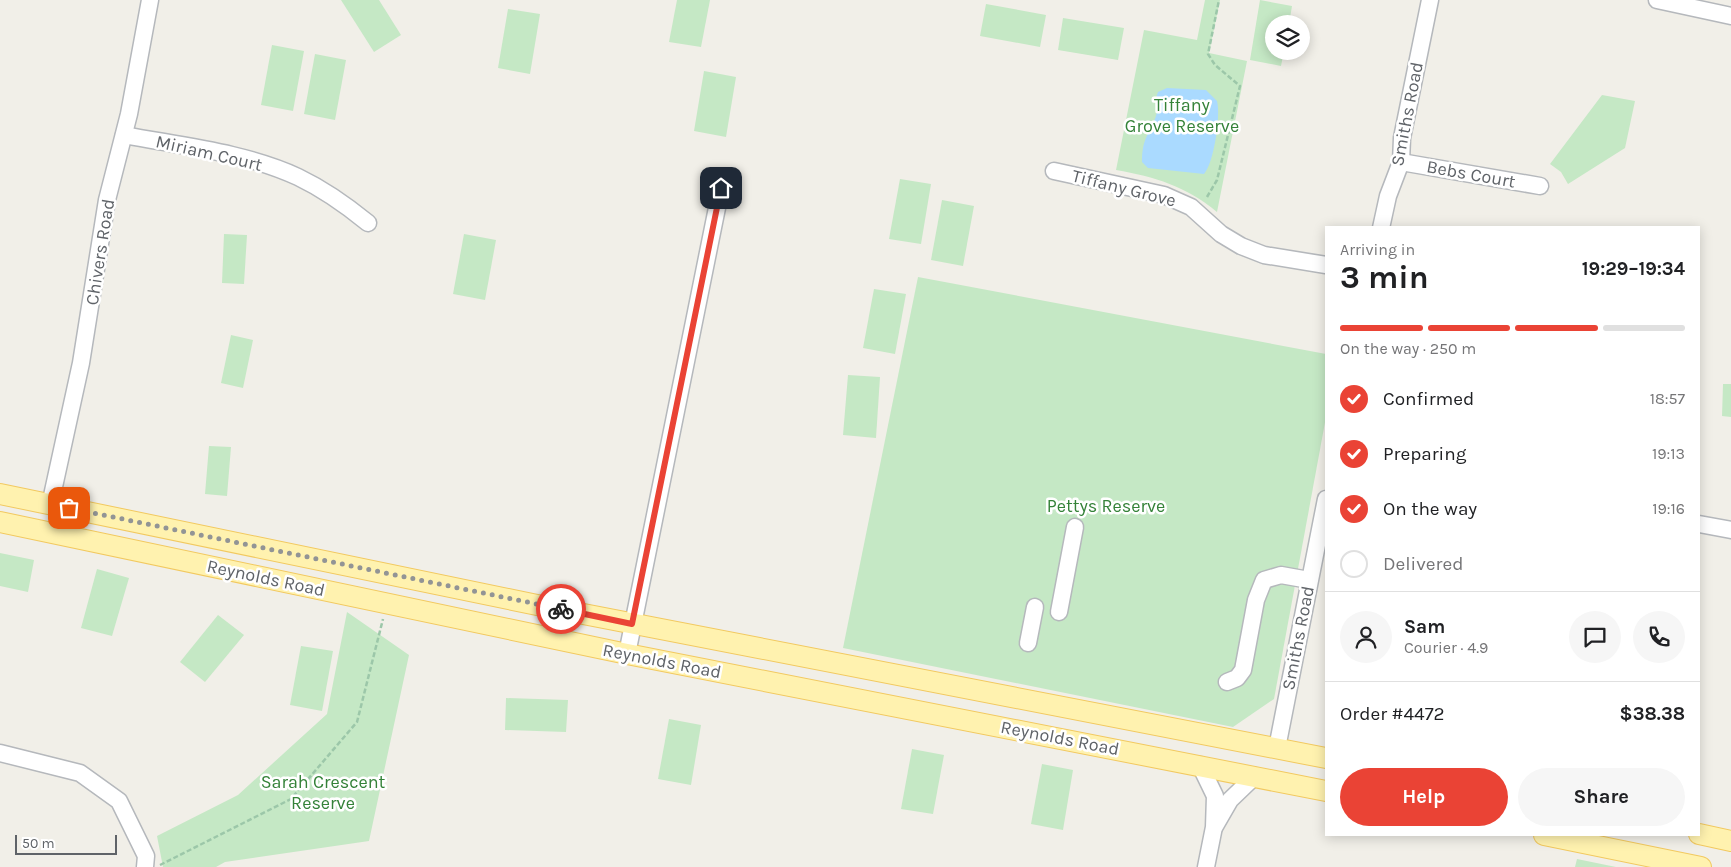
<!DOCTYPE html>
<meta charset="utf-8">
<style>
:root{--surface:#fff;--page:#f6f6f6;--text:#202124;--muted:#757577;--line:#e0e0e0;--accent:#ea4335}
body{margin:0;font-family:Karla,sans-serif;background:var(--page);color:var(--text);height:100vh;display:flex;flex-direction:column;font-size:19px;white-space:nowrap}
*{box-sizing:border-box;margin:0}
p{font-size:16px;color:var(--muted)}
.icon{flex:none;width:28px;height:28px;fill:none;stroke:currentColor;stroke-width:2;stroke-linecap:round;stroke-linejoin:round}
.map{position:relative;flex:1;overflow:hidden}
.panel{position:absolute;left:1325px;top:226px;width:375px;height:610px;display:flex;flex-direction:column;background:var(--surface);border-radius:0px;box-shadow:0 2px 12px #0003}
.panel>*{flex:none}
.controls{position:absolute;left:1265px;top:15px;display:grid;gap:10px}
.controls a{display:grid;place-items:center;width:45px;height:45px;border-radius:50%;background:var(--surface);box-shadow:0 2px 12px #0003;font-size:25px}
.scale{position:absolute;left:15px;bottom:12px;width:102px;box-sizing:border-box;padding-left:5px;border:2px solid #5f6368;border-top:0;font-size:14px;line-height:18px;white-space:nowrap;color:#5f6368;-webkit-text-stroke:4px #fff;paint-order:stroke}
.pin{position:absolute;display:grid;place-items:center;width:42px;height:42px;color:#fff;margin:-21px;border-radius:10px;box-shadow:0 2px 8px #0006}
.courier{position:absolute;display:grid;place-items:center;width:50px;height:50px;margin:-25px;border:4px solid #ea4335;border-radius:50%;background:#fff;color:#222;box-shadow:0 1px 6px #0007}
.overview em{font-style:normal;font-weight:700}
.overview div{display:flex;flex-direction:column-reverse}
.overview{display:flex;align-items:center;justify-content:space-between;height:85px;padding:0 15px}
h1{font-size:32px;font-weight:700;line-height:38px}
.bar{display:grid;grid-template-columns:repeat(4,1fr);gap:8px 5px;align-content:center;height:60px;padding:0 15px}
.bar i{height:6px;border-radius:4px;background:var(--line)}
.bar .active{background:var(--accent)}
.bar p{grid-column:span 4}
.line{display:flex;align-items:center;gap:12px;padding:0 15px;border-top:1px solid var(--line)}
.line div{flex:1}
.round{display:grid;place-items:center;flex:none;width:52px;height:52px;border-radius:26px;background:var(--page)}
ol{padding:0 15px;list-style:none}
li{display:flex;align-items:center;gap:15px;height:55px}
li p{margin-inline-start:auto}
li .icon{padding:5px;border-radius:50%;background:var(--accent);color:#fff;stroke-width:4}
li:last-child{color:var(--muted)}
li i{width:28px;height:28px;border:2px solid var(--line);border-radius:50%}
.button{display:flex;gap:10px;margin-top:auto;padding:10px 15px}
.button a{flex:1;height:58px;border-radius:30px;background:var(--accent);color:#fff;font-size:20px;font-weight:700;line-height:58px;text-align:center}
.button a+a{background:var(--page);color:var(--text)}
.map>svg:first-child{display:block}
.green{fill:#c5e8c5}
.water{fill:#aadaff}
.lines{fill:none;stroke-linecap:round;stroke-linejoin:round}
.minor-casing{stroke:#b5b8bc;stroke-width:19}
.major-casing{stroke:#f2c960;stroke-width:22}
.path{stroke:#9cc7a9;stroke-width:2.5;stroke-dasharray:5 2.5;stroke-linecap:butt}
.minor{stroke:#fff;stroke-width:16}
.major{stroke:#fff2af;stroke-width:20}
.done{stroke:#929495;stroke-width:5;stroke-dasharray:0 9}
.route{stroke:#ea4335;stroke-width:6}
.labels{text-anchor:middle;stroke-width:5;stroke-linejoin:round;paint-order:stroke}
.park-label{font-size:18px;fill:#348238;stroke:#fff}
.street-label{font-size:18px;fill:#5f6368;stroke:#fff}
</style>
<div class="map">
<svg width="1731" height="867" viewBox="0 0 1731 867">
<rect width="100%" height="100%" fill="#f1efe8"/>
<!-- green -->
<g class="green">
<polygon points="341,0 379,0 401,35 374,52"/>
<polygon points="677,0 710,0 701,47 669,42"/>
<path d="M1205,0H1220L1209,53L1247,61L1217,212C1186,186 1155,177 1116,170L1144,30L1197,40Z"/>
<polygon points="1260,0 1292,6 1289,24 1274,24 1274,51 1284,51 1281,66 1250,60"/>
<polygon points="986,4 1046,15 1040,47 980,36"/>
<polygon points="508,9 540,14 530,74 498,68"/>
<polygon points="1063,18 1124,28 1118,60 1058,50"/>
<polygon points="272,45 304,51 293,111 261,105"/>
<polygon points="315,54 346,60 335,120 304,114"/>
<polygon points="704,71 736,77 726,137 694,131"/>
<polygon points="1602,95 1635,101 1625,148 1568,184 1561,172 1550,164"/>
<polygon points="900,179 931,184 921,244 889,239"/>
<polygon points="942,200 974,206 963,266 931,260"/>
<polygon points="224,234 247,235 244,284 222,283"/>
<polygon points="464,234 496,240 485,300 453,294"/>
<polygon points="918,277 1326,354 1326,417 1274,699 1233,727 843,648"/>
<polygon points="874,289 906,294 895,354 863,348"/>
<polygon points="231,335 253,340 243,388 221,383"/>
<polygon points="848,375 880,377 876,438 843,435"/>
<polygon points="1723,384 1731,384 1731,417 1722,416"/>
<polygon points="209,446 231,447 227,496 205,494"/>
<polygon points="0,553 34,560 28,592 0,586"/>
<polygon points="97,569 129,578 112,636 81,628"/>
<polygon points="347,612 409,655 369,841 225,862 216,867 163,867 157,836 238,795 327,714"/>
<polygon points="218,615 244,635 205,682 180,662"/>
<polygon points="301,646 333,651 322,711 290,705"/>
<polygon points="506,698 568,700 566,732 505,730"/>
<polygon points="669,719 701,725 691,785 658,779"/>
<polygon points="912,749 944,755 933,814 901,809"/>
<polygon points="1042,764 1073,770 1063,830 1031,824"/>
<polygon points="1577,859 1616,867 1575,867"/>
</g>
<!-- water -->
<path class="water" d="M1167,88L1206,90L1217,101C1221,115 1214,163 1204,174L1148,168L1142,162C1142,138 1149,135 1156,116C1159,107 1154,100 1158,92Z"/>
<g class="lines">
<defs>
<g id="minor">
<polyline points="1657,0 1731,16"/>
<path d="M124,135C181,146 244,152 298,177C323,189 346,205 368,223"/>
<polyline points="1401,162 1540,186"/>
<polyline points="1054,171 1164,195 1191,207 1221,234 1241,246 1264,255 1326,265"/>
<polyline points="1381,228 1388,196 1401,162 1402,138 1430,0"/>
<polyline points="50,505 81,363 107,200 129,114 150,0"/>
<polyline points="1699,524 1731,530"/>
<polyline points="1059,612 1075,527"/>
<polyline points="1028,643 1035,607"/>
<polyline points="627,654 721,188"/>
<polyline points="1227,682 1237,678 1243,670 1256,600 1264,580 1281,575 1309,580"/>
<polyline points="1277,748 1326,499"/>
<polyline points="0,753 80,773 119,801 146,856 145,867"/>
<polyline points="1200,765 1215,796 1214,827 1206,867"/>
<polyline points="1215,826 1230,800 1255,776"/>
</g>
<g id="major">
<polyline points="0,494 542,606 1326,758"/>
<polyline points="0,522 627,654 1326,791"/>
<polyline points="1699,834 1731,841"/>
<polyline points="1544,835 1701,867"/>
</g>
</defs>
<!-- minor casing -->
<use href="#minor" class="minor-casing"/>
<!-- major casing -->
<use href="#major" class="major-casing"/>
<!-- path -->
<g class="path">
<polyline points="1207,197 1217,180 1240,86 1215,65 1208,54 1219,0"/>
<polyline points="160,865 291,799 357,722 383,619"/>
</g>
<!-- minor -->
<use href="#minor" class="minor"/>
<!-- major -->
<use href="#major" class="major"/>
</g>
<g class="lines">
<!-- done -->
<polyline class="done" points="69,508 561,609"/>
<!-- route -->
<polyline class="route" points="561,609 632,624 721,188"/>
</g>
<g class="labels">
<!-- park labels -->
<g class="park-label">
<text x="1182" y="111">Tiffany<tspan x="1182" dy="21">Grove Reserve</tspan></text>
<text x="1106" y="512">Pettys Reserve</text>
<text x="323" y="788">Sarah Crescent<tspan x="323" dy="21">Reserve</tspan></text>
</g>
<!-- street labels -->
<g class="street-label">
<text transform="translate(1407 114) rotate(-79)" y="6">Smiths Road</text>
<text transform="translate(209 153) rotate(13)" y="6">Miriam Court</text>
<text transform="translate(1471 174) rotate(10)" y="6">Bebs Court</text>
<text transform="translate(1124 188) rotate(14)" y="6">Tiffany Grove</text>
<text transform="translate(100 252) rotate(-81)" y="6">Chivers Road</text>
<text transform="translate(266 578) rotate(12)" y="6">Reynolds Road</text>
<text transform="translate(1298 638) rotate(-79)" y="6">Smiths Road</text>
<text transform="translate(662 661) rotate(11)" y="6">Reynolds Road</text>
<text transform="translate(1060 738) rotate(11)" y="6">Reynolds Road</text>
</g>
</g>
</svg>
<div class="controls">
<a><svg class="icon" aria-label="layers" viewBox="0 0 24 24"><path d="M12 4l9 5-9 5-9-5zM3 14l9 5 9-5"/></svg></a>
</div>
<div class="scale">50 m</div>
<div class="pin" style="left:69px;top:508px;background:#ea580c"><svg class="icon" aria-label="bag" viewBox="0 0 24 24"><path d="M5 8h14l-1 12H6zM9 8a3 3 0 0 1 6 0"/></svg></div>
<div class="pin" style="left:721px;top:188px;background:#1f2937"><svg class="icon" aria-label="home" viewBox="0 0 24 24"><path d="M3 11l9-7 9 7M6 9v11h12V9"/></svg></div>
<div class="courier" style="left:561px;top:609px"><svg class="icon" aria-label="bike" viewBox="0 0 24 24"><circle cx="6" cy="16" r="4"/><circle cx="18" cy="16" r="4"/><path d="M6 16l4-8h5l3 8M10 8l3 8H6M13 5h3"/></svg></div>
<section class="panel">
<div class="overview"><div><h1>3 min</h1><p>Arriving in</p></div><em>19:29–19:34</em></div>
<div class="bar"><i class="active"></i><i class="active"></i><i class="active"></i><i></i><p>On the way · 250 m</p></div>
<ol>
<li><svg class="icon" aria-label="check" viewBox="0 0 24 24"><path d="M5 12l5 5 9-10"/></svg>Confirmed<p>18:57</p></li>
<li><svg class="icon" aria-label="check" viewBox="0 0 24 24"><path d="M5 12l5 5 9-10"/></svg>Preparing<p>19:13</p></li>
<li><svg class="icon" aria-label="check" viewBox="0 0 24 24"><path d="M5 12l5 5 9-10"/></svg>On the way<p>19:16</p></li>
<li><i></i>Delivered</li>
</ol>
<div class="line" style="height:90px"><a class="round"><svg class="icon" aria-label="person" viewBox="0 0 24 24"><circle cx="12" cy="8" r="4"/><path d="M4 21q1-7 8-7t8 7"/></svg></a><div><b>Sam</b><p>Courier · 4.9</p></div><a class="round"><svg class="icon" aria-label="chat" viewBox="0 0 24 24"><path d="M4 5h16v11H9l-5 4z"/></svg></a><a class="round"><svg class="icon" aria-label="phone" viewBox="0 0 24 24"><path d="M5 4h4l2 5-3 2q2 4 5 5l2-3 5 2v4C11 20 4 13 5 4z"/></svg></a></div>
<div class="line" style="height:65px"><div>Order #4472</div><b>$38.38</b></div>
<div class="button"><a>Help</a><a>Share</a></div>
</section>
</div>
